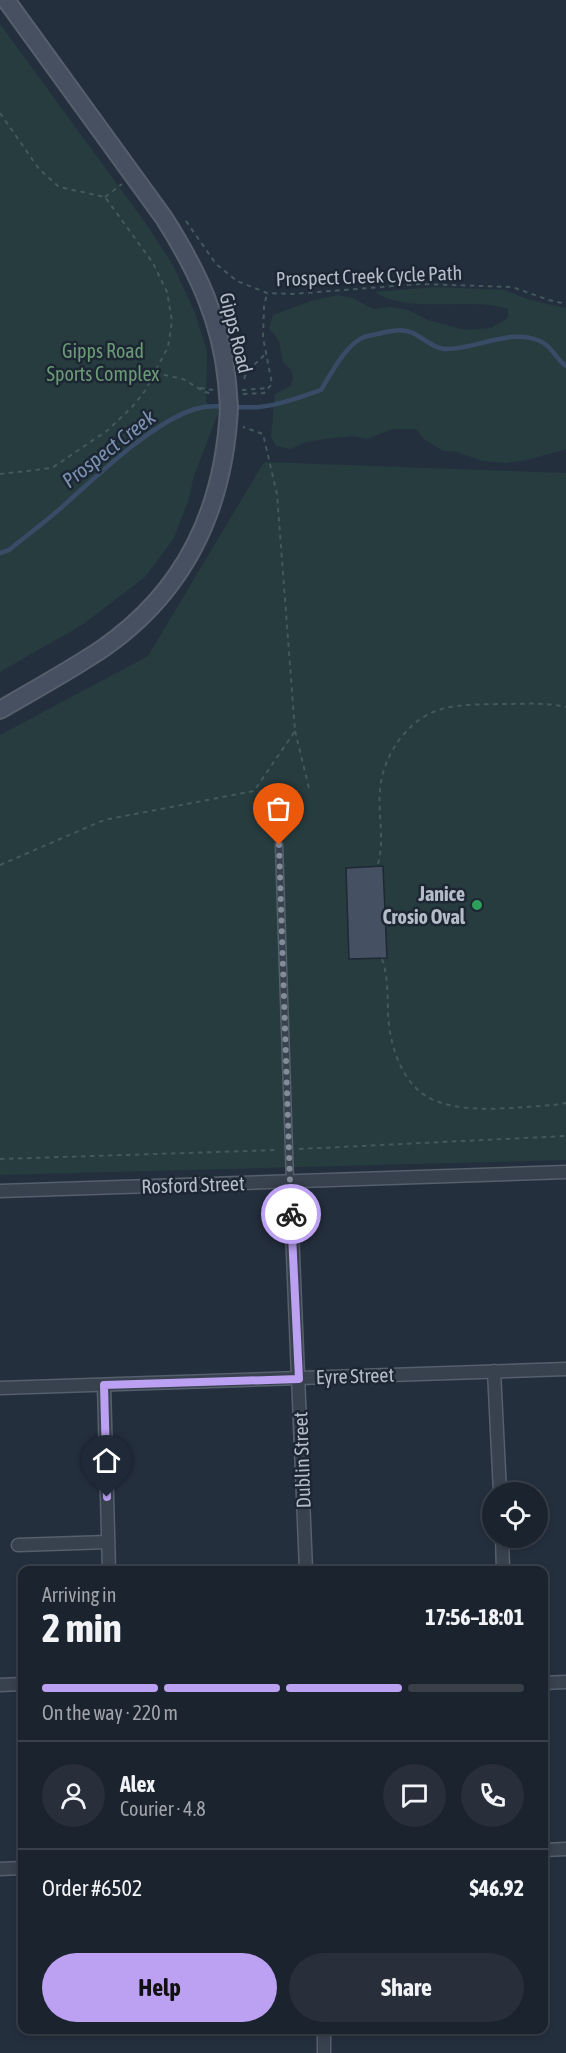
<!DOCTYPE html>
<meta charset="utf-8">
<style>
:root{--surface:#1b232e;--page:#282f3a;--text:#f1f3f6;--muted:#a0a4aa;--line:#39404a;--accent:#bca0f2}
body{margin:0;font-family:"Asap Condensed",sans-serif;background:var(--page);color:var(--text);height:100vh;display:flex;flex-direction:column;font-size:22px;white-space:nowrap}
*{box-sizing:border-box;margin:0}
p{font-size:20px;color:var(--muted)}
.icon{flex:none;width:33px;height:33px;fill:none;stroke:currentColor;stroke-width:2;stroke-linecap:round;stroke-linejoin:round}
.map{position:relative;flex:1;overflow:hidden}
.panel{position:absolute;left:18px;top:1566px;width:530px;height:468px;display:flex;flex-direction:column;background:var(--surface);border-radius:12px;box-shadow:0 3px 9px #0003,0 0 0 2px var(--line)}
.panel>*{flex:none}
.buttons{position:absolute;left:482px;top:1482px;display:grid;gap:12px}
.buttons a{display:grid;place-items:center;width:66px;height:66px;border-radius:50%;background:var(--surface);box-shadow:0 3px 9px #0003,0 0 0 2px var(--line);font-size:30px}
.pin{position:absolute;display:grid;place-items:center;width:51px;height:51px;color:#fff;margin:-62px -26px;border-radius:50% 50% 50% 0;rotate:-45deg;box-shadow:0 0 6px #0007}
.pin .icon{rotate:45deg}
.courier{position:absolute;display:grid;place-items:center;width:60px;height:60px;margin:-30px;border:4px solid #bca0f2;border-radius:50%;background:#fff;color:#222;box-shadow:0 2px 8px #0007}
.headline em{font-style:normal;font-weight:700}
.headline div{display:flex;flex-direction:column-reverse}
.headline{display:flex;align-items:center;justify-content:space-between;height:102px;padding:0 24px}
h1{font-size:39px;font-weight:700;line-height:45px}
.bar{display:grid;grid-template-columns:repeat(4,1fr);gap:9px 6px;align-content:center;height:72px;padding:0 24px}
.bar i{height:8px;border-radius:4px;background:var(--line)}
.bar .selected{background:var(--accent)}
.bar p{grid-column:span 4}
.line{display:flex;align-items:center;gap:15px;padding:0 24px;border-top:2px solid var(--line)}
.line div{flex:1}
.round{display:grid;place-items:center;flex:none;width:63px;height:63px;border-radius:32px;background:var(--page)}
.cta{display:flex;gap:12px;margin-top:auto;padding:12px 24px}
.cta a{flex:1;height:69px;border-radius:36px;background:var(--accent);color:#111;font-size:24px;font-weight:700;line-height:69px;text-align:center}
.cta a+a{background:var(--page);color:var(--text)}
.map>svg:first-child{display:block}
.green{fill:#263c3f}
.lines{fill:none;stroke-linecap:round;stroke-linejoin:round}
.stream{stroke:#394c67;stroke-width:4.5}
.building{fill:#455162;stroke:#1f2835;stroke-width:1.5}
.service-casing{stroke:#565f6c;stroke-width:9}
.minor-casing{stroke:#565f6c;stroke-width:15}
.secondary-casing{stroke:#565f6c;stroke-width:20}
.path{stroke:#44595c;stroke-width:2;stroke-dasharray:4.5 4.5;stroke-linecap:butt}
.service{stroke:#38414e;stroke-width:6}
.minor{stroke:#38414e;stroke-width:12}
.secondary{stroke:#465061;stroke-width:16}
.secondary-bridge-casing{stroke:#565f6c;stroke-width:20;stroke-linecap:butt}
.secondary-bridge{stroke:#465061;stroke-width:16}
.done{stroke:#828b98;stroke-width:6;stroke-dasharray:0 10.8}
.route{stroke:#bca0f2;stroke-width:8}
.leisure-dot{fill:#2e9e5b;stroke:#1d2633;stroke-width:2}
.labels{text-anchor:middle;stroke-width:5;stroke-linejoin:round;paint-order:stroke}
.street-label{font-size:20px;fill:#b4bcc9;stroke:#1d2633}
.park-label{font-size:20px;fill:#6b9a76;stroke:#1d2633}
.poi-label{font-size:20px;font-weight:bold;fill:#b4bcc9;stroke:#1d2633;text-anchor:end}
.water-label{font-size:21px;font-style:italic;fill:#7c92b1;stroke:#1d2633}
</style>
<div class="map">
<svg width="566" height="2053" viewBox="0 0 566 2053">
<rect width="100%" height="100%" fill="#242f3e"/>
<!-- green -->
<g class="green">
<polygon points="0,24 147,225 173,265 195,313 207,351 206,403 220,408 193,479 189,499 174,538 145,577 82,625 0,672"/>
<path d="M435,287L505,290L530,300L566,308V449L527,460L507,463L482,461L457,452L443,451L424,439L416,429H393L367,439L353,436L324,439L306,442L291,449L276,446L271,436L275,394L290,386L293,379L291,370L283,362L279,341L269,328L273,315L311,301L338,295L353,298L373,309L392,307L408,310L428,320L465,330L491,328L508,318V309C470,296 409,315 375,292Z"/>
<polygon points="264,462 566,473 566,1160 0,1175 0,735 148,656"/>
</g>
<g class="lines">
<!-- stream -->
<path class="stream" d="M0,553L9,550C26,536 45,522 62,507C97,476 151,423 195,409C216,403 237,409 259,407C279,405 301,397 321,390C331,374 345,345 364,337C371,335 379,334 386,332C396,330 404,329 413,333C423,338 434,349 446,349C478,349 508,328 540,341C552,346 556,359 566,366"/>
</g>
<!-- building -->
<polygon class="building" points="383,866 387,958 349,959 346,868"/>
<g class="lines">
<defs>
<polyline id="service" points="279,845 290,1181"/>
<g id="minor">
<polyline points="290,1182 306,1570"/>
<polyline points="0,1191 566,1172"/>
<polyline points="494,1371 500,1492"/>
<polyline points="104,1385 109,1570"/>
<polyline points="0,1388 566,1369"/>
<polyline points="502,1538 503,1570"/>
<polyline points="18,1545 108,1542"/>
<polyline points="543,1683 566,1682"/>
<polyline points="0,1685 22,1684"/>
<polyline points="543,1850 566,1849"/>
<polyline points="0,1869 22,1868"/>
<polyline points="324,2030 324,2053"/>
</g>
<g id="secondary">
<path d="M6,0L164,218C197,270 221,320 227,382"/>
<path d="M0,710C34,690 69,671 102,649C186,591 224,509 229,408"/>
</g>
</defs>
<!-- service casing -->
<use href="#service" class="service-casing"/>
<!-- minor casing -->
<use href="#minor" class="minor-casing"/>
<!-- secondary casing -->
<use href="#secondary" class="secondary-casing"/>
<!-- path -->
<g class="path">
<polyline points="0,113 39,169 59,187 105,197 153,263 167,292 172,321 168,347 145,391 133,406 108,430 52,468 0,474"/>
<polyline points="105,197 122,184"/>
<polyline points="186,221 216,264 237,281 267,293 292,294 420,284 512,287 549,300 566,304"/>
<polyline points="155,373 183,379 205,392 213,394"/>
<path d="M244,379C247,368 258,363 266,353"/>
<polyline points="200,388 213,390"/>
<polyline points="242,390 269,388"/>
<polyline points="243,394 264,393 272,384 263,337 264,307 267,293"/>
<polyline points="295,731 309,788"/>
<path d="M378,864C386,836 375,806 382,777C385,764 391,751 399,740C428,702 458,705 502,704C523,704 545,702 566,707"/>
<polyline points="0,865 104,820 254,791 295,731 277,494 263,434 243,427"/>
<path d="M382,959C391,984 385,1012 391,1037C395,1058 407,1085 426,1096C459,1116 517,1107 554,1105L566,1103"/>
<polyline points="299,1149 566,1136"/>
<polyline points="0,1159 278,1150"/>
</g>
<!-- service -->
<use href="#service" class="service"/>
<!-- minor -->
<use href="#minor" class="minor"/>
<!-- secondary -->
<use href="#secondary" class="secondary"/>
<defs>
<polyline id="secondary-bridge" points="227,382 229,408"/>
</defs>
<!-- secondary-bridge casing -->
<use href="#secondary-bridge" class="secondary-bridge-casing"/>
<!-- secondary-bridge -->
<use href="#secondary-bridge" class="secondary-bridge"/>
</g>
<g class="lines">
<!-- done -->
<polyline class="done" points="279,845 291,1214"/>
<!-- route -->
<polyline class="route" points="107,1497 104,1385 299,1379 291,1214"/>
</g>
<!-- markers -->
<circle class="leisure-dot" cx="477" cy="905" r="6"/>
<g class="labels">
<!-- street labels -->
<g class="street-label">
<text transform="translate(369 276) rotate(-2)" y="7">Prospect Creek Cycle Path</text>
<text transform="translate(236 333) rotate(76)" y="7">Gipps Road</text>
<text transform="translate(193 1185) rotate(-2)" y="7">Rosford Street</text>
<text transform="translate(355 1376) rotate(-2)" y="7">Eyre Street</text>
<text transform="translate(302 1460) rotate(-92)" y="7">Dublin Street</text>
</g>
<!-- park labels -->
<g class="park-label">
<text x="103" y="358">Gipps Road<tspan x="103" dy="23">Sports Complex</tspan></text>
</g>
<!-- poi labels -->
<g class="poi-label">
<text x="465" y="901">Janice<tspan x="465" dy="23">Crosio Oval</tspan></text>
</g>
<!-- water labels -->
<g class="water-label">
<text transform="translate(109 449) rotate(-38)" y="7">Prospect Creek</text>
</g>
</g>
</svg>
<div class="buttons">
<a><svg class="icon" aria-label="locate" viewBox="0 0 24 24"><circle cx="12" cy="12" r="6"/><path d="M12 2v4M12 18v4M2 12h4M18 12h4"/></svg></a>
</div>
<div class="pin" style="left:279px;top:845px;background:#ea580c"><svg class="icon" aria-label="bag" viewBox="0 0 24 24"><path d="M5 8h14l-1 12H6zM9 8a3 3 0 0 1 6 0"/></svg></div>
<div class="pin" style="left:107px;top:1497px;background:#1f2937"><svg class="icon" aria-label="home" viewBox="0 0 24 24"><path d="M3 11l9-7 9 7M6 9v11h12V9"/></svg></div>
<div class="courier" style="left:291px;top:1214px"><svg class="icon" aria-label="bike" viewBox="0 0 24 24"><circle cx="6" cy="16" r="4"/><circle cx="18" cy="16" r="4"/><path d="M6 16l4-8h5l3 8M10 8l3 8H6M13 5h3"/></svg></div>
<section class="panel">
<div class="headline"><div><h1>2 min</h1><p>Arriving in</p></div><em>17:56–18:01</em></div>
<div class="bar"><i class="selected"></i><i class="selected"></i><i class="selected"></i><i></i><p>On the way · 220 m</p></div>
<div class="line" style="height:108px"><a class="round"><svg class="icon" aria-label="person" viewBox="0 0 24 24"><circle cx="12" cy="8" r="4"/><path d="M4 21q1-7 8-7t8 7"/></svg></a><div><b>Alex</b><p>Courier · 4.8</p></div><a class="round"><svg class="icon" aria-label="chat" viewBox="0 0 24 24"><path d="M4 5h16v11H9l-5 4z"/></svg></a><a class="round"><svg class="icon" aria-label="phone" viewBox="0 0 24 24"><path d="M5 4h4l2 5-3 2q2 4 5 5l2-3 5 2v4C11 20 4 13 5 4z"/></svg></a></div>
<div class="line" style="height:78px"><div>Order #6502</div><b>$46.92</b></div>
<div class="cta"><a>Help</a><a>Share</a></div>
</section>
</div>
